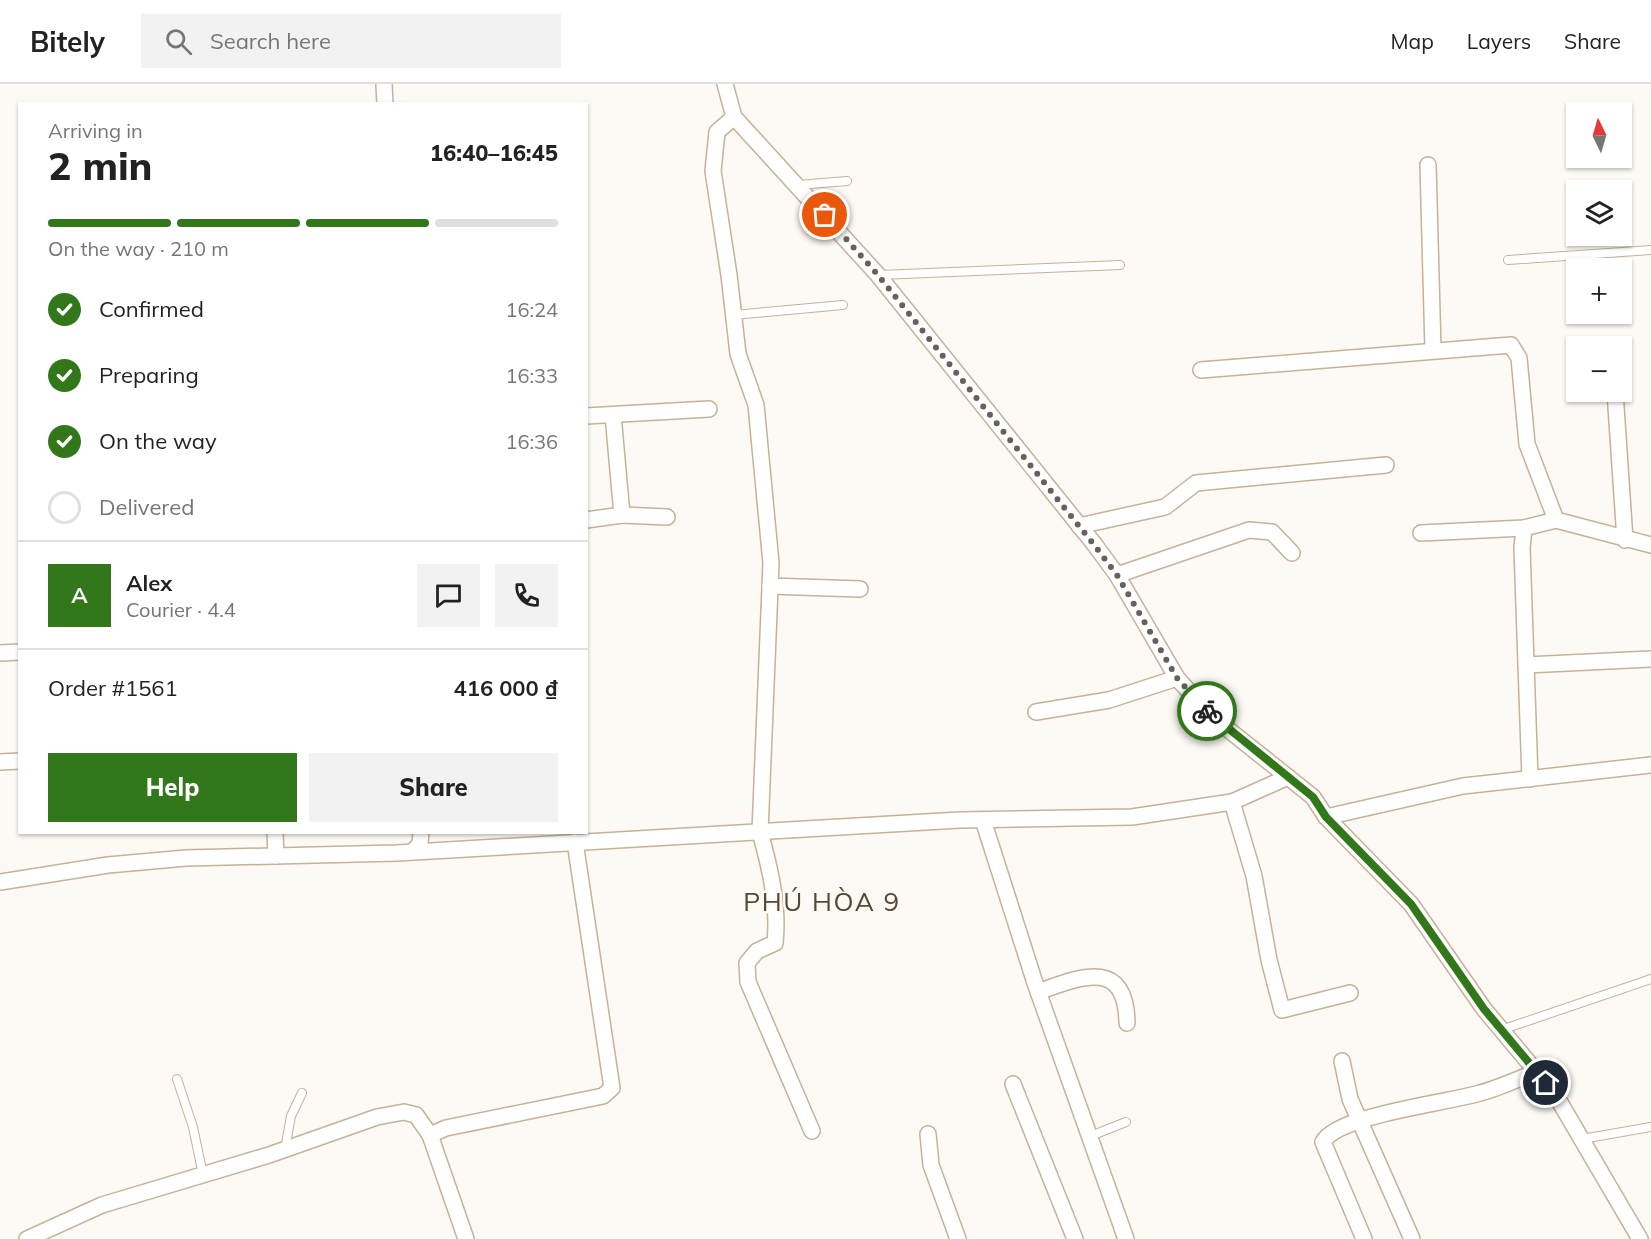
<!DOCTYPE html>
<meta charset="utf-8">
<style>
:root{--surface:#fff;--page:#f2f2f2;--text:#222;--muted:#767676;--line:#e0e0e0;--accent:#32781b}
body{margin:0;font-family:Mulish,sans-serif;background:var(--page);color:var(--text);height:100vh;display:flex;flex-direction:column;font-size:22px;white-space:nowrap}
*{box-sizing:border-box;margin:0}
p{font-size:20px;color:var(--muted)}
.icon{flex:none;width:33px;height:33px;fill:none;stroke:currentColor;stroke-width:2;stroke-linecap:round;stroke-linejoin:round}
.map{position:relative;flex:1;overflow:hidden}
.details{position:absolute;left:18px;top:18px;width:570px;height:732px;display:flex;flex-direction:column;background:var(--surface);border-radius:0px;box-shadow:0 2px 4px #0004}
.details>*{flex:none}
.needle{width:39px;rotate:355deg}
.tools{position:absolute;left:1566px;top:18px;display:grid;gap:12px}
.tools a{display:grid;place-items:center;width:66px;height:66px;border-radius:0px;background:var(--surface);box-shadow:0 2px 4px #0004;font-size:30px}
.pin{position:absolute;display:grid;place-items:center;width:51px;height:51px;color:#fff;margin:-26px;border:3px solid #fff;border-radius:50%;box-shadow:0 2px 6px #0007}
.courier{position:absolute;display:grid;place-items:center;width:60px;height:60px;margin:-30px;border:4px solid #32781b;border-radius:50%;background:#fff;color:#222;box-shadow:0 2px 8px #0007}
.overview em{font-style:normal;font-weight:800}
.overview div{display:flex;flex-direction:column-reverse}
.overview{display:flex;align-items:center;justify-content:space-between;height:102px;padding:0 30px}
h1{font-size:39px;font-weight:800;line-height:45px}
.bar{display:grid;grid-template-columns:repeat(4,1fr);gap:9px 6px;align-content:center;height:72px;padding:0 30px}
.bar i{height:8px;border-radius:4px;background:var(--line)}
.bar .current{background:var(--accent)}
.bar p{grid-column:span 4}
.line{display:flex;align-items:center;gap:15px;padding:0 30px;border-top:2px solid var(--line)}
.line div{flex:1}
.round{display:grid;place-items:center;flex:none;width:63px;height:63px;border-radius:0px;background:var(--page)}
ol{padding:0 30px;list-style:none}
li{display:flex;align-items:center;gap:18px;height:66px}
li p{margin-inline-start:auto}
li .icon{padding:6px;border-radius:50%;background:var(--accent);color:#fff;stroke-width:4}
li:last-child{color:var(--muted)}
li i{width:33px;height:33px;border:3px solid var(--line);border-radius:50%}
.button{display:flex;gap:12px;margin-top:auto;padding:12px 30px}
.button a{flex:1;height:69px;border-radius:0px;background:var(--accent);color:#fff;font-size:24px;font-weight:800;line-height:69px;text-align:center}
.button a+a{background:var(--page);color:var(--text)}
header{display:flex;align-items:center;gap:36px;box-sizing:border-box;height:84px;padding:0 30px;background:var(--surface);border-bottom:2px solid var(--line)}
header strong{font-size:28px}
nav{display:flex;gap:33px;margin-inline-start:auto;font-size:21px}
.search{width:420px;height:54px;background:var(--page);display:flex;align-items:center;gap:15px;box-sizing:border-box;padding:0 21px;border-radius:0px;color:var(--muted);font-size:22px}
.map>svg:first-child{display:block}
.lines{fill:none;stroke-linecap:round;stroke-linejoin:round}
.lane-casing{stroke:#c4b299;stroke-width:10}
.street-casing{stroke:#c4b299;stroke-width:18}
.lane{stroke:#fff;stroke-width:8}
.street{stroke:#fff;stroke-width:15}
.done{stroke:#66615a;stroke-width:6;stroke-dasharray:0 10.8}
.route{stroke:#32781b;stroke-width:8}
.labels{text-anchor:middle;stroke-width:5;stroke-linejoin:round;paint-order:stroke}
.quarter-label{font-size:26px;letter-spacing:1.5px;fill:#564731;stroke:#fdfaf5}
</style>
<header>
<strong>Bitely</strong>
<div class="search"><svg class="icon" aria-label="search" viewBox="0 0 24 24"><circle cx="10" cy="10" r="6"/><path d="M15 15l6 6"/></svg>Search here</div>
<nav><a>Map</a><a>Layers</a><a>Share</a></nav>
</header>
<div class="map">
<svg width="1651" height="1155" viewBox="0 0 1651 1155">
<rect width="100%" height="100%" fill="#fdfaf5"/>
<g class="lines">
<defs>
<g id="lane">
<polyline points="798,101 847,97"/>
<polyline points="1508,176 1651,166"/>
<polyline points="880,191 1120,181"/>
<polyline points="733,231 843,221"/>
<polyline points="1501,946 1651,895"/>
<polyline points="177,995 193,1043 203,1091"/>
<polyline points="1088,1053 1126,1038"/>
<polyline points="1582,1055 1651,1043"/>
<polyline points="285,1065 291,1032 302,1009"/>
</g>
<g id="street">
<polyline points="384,0 385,20"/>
<polyline points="725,0 734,33 878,191 1095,461 1117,491 1177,594 1210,631 1313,713 1326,733 1411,820 1484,925 1555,1010 1640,1155"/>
<path d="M734,33L717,48L713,87L729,191L738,270L756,321L771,479L760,748C770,784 779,821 775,859L757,867L747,879L748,898L812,1047"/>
<polyline points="1428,81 1433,266"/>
<polyline points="1201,286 1511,261 1519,274 1527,360 1556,436"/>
<polyline points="1615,308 1625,456"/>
<polyline points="586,332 709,325"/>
<polyline points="622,431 667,433"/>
<polyline points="586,436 622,431 613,331"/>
<polyline points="1079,442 1165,423 1196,399 1386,381"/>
<polyline points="1524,444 1522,464 1530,695"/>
<polyline points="1421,449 1524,444 1556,436 1651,461"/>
<polyline points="1117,491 1249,446 1272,448 1292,469"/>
<polyline points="770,502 860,505"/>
<polyline points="0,569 20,568"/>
<polyline points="1526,581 1651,575"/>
<polyline points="1036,628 1109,616 1177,594"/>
<polyline points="0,678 20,677"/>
<polyline points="1232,718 1254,792 1269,876 1282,926 1350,909"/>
<polyline points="1326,733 1463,702 1651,681"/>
<polyline points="983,736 1035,899 1126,1155"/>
<polyline points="275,748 276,772"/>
<polyline points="414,766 420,760 421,748"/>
<polyline points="0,798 108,781 186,774 397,769 960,736 1132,733 1232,718 1288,693"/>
<path d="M1038,908C1080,893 1126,873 1127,939"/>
<polyline points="1342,977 1350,1015 1412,1155"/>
<polyline points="1013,1000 1075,1155"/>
<polyline points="928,1050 931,1081 958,1155"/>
<polyline points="430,1051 446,1044 603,1012 612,1004 575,758"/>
<polyline points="27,1155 102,1121 269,1071 377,1033 404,1028 416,1031 430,1051 466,1155"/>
<path d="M1364,1155L1323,1058C1338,1031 1447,1019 1480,1009C1499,1004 1518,995 1536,988"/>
</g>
</defs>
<!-- lane casing -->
<use href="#lane" class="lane-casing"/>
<!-- street casing -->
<use href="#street" class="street-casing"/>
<!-- lane -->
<use href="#lane" class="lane"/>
<!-- street -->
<use href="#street" class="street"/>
</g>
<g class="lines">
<!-- done -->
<polyline class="done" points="825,131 878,191 1095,462 1117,491 1177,594 1207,627"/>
<!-- route -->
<polyline class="route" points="1207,627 1313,713 1326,733 1411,820 1484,925 1546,999"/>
</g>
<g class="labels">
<!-- quarter labels -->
<g class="quarter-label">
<text x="822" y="827">PHÚ HÒA 9</text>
</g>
</g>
</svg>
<div class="tools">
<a><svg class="needle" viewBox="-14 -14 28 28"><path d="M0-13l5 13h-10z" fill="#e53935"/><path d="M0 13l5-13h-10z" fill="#767676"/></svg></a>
<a><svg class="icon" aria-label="layers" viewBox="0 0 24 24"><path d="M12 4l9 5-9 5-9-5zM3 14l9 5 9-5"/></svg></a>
<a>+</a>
<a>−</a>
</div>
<div class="pin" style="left:825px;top:131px;background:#ea580c"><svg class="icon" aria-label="bag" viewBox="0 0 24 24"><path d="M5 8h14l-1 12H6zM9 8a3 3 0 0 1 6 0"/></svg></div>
<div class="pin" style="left:1546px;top:999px;background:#1f2937"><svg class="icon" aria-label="home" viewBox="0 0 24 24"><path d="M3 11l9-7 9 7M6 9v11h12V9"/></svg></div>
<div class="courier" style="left:1207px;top:627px"><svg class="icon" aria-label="bike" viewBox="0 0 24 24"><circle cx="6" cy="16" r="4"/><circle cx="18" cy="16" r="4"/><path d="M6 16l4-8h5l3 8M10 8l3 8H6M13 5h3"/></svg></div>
<section class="details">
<div class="overview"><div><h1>2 min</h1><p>Arriving in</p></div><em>16:40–16:45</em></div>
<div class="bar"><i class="current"></i><i class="current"></i><i class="current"></i><i></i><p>On the way · 210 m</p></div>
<ol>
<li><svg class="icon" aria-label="check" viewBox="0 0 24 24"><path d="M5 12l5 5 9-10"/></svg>Confirmed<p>16:24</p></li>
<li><svg class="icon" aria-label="check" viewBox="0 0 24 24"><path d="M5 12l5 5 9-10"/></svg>Preparing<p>16:33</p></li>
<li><svg class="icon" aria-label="check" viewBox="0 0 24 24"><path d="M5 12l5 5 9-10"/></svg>On the way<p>16:36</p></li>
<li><i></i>Delivered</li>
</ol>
<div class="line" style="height:108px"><b class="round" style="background:var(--accent);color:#fff">A</b><div><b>Alex</b><p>Courier · 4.4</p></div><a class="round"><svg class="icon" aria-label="chat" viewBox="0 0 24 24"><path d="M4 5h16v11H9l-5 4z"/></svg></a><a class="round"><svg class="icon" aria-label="phone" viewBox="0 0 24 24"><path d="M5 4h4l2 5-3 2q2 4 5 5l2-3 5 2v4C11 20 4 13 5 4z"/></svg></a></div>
<div class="line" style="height:78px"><div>Order #1561</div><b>416 000 ₫</b></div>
<div class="button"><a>Help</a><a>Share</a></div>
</section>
</div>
